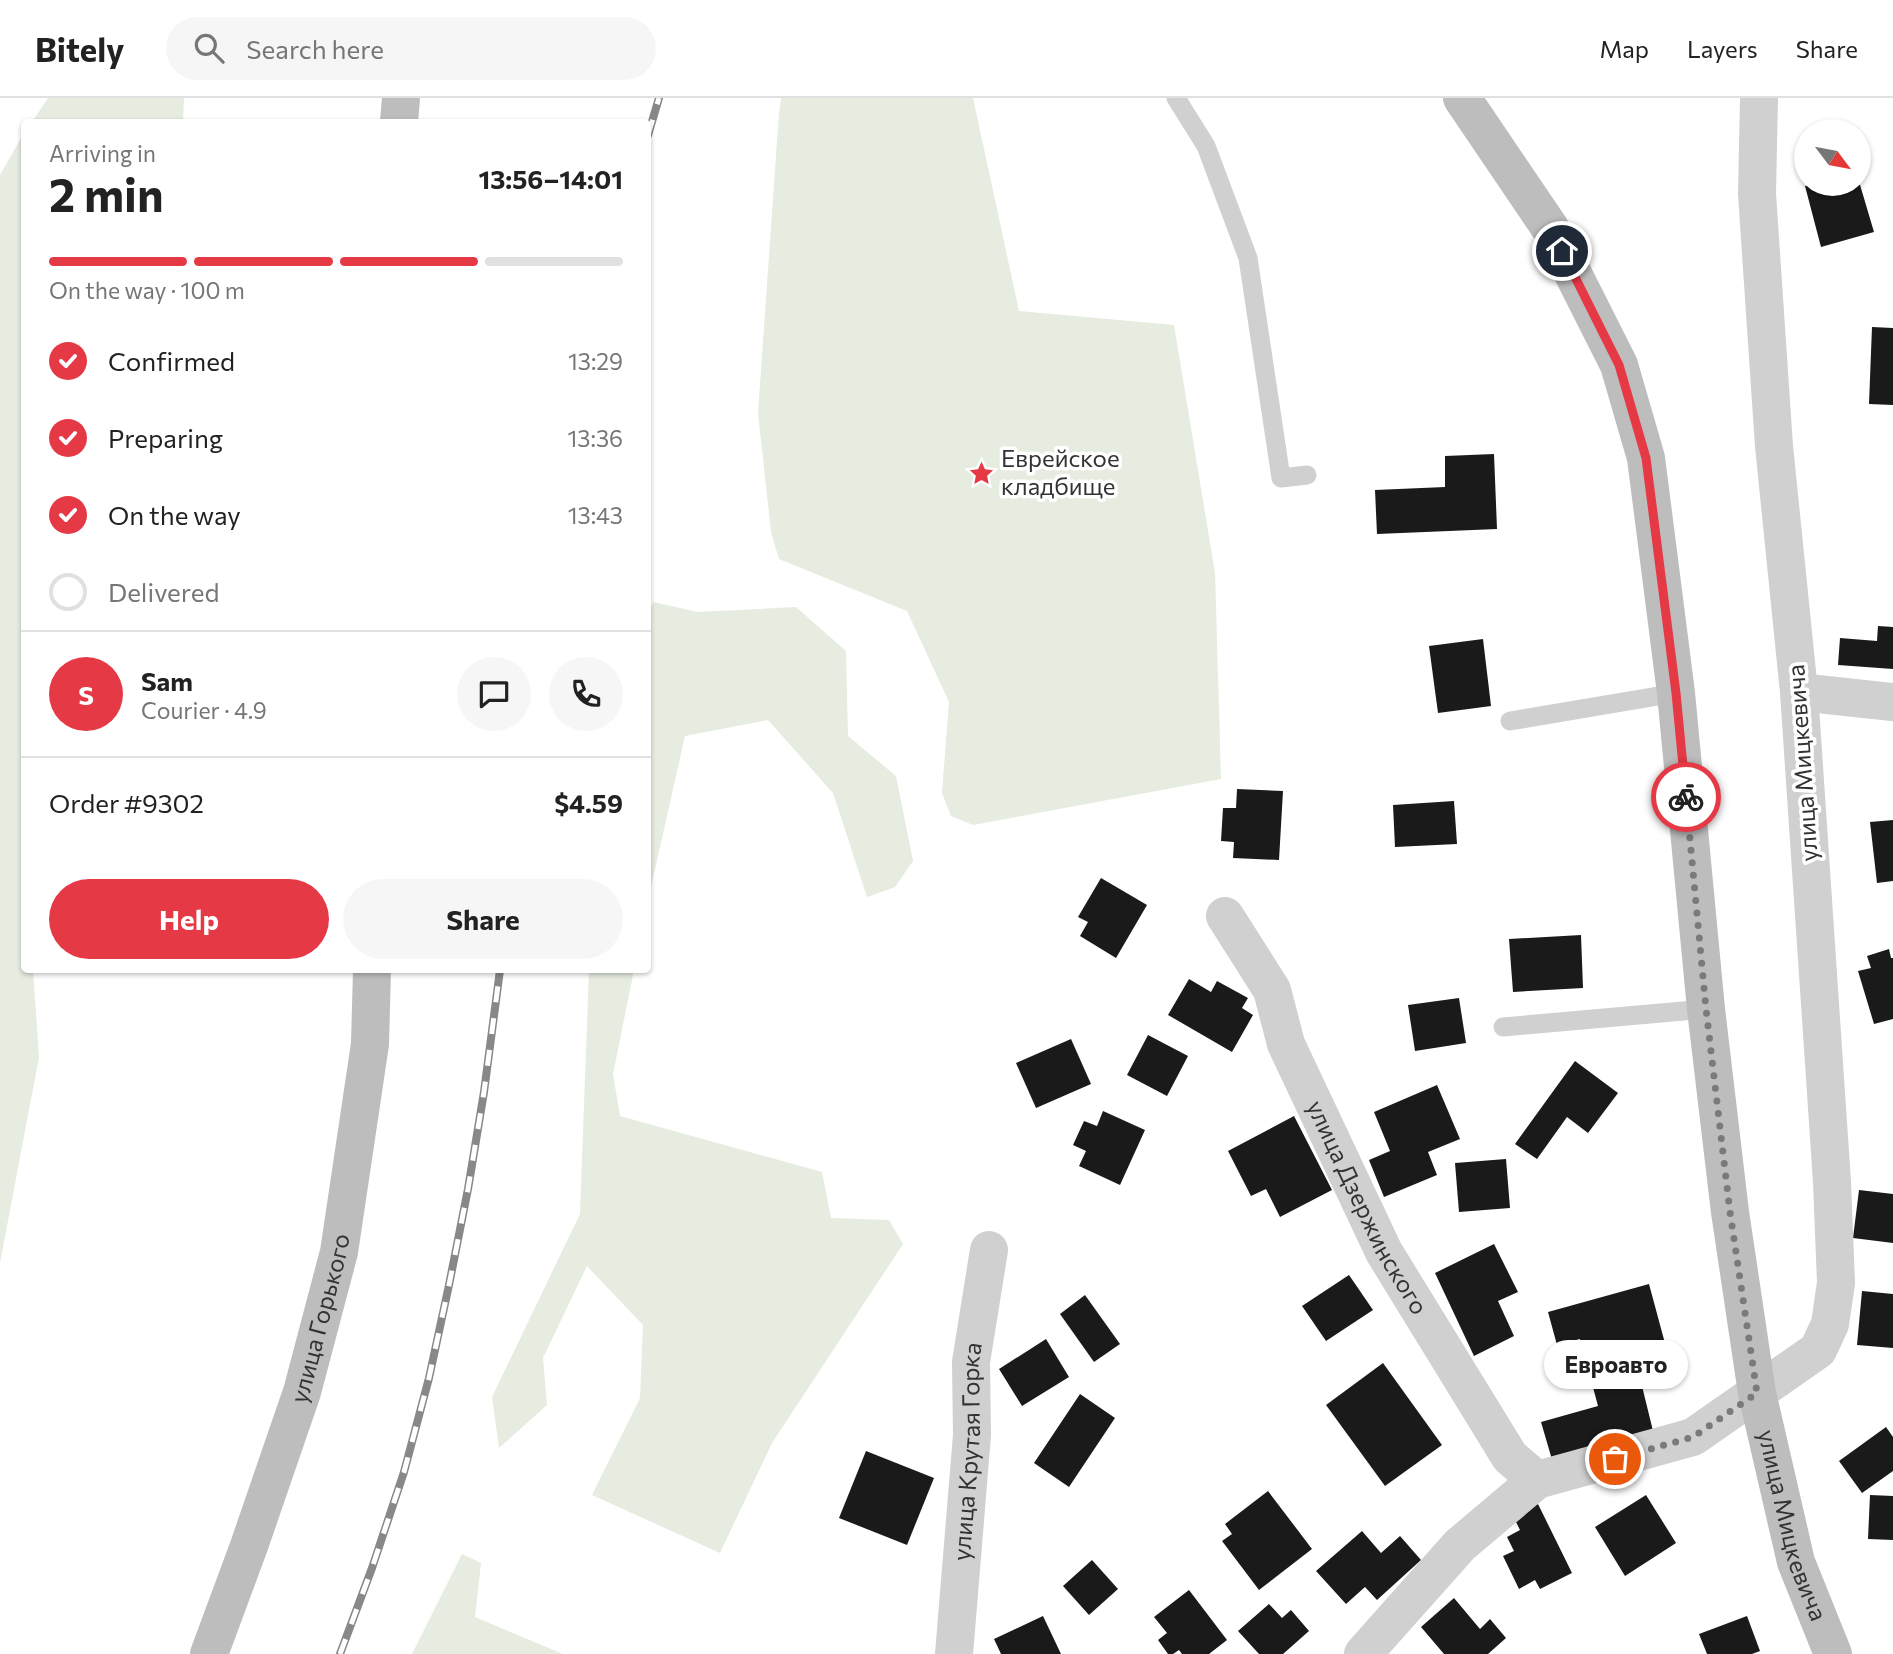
<!DOCTYPE html>
<meta charset="utf-8">
<style>
:root{--surface:#fff;--page:#f6f6f6;--text:#222;--muted:#767676;--line:#e0e0e0;--accent:#e63946}
body{margin:0;font-family:Commissioner,sans-serif;background:var(--page);color:var(--text);height:100vh;display:flex;flex-direction:column;font-size:26px;white-space:nowrap}
*{box-sizing:border-box;margin:0}
p{font-size:23px;color:var(--muted)}
.icon{flex:none;width:38px;height:38px;fill:none;stroke:currentColor;stroke-width:2;stroke-linecap:round;stroke-linejoin:round}
.map{position:relative;flex:1;overflow:hidden}
.details{position:absolute;left:21px;top:21px;width:630px;height:854px;display:flex;flex-direction:column;background:var(--surface);border-radius:7px;box-shadow:0 2px 5px #0004}
.details>*{flex:none}
.needle{width:46px;rotate:122deg}
.tools{position:absolute;left:1794px;top:21px;display:grid;gap:14px}
.tools a{display:grid;place-items:center;width:77px;height:77px;border-radius:50%;background:var(--surface);box-shadow:0 2px 5px #0004;font-size:35px}
.pin{position:absolute;display:grid;place-items:center;width:60px;height:60px;color:#fff;margin:-30px;border:4px solid #fff;border-radius:50%;box-shadow:0 2px 7px #0007}
.courier{position:absolute;display:grid;place-items:center;width:70px;height:70px;margin:-35px;border:5px solid #e63946;border-radius:50%;background:#fff;color:#222;box-shadow:0 2px 9px #0007}
.bubble{position:absolute;height:49px;border-radius:24px;background:var(--surface);box-shadow:0 2px 5px #0004;font-size:23px;font-weight:700;line-height:49px;text-align:center}
.headline em{font-style:normal;font-weight:700}
.headline div{display:flex;flex-direction:column-reverse}
.headline{display:flex;align-items:center;justify-content:space-between;height:119px;padding:0 28px}
h1{font-size:46px;font-weight:700;line-height:52px}
.bar{display:grid;grid-template-columns:repeat(4,1fr);gap:10px 7px;align-content:center;height:84px;padding:0 28px}
.bar i{height:9px;border-radius:5px;background:var(--line)}
.bar .on{background:var(--accent)}
.bar p{grid-column:span 4}
.line{display:flex;align-items:center;gap:18px;padding:0 28px;border-top:2px solid var(--line)}
.line div{flex:1}
.round{display:grid;place-items:center;flex:none;width:74px;height:74px;border-radius:37px;background:var(--page)}
ol{padding:0 28px;list-style:none}
li{display:flex;align-items:center;gap:21px;height:77px}
li p{margin-inline-start:auto}
li .icon{padding:7px;border-radius:50%;background:var(--accent);color:#fff;stroke-width:4}
li:last-child{color:var(--muted)}
li i{width:38px;height:38px;border:4px solid var(--line);border-radius:50%}
.primary-button{display:flex;gap:14px;margin-top:auto;padding:14px 28px}
.primary-button a{flex:1;height:80px;border-radius:42px;background:var(--accent);color:#fff;font-size:28px;font-weight:700;line-height:80px;text-align:center}
.primary-button a+a{background:var(--page);color:var(--text)}
header{display:flex;align-items:center;gap:42px;box-sizing:border-box;height:98px;padding:0 35px;background:var(--surface);border-bottom:2px solid var(--line)}
header strong{font-size:33px}
nav{display:flex;gap:38px;margin-inline-start:auto;font-size:24px}
.search{width:490px;height:63px;background:var(--page);display:flex;align-items:center;gap:18px;box-sizing:border-box;padding:0 24px;border-radius:38px;color:var(--muted);font-size:26px}
.map>svg:first-child{display:block}
.green{fill:#e6ecdf}
.building{fill:#1a1a1a}
.lines{fill:none;stroke-linecap:round;stroke-linejoin:round}
.service{stroke:#d0d0d0;stroke-width:19}
.minor{stroke:#d0d0d0;stroke-width:38}
.secondary{stroke:#bdbdbd;stroke-width:38}
.rail-casing{stroke:#888;stroke-width:8}
.rail{stroke:#fff;stroke-width:5;stroke-dasharray:16;stroke-linecap:butt}
.done{stroke:#7a7a7a;stroke-width:7;stroke-dasharray:0 12.6}
.route{stroke:#e63946;stroke-width:9}
.labels{text-anchor:middle;stroke-width:7;stroke-linejoin:round;paint-order:stroke}
.poi-label{font-size:24px;fill:#333;stroke:#fff;text-anchor:start}
.street-label{font-size:24px;fill:#333;stroke:#fff}
</style>
<header>
<strong>Bitely</strong>
<div class="search"><svg class="icon" aria-label="search" viewBox="0 0 24 24"><circle cx="10" cy="10" r="6"/><path d="M15 15l6 6"/></svg>Search here</div>
<nav><a>Map</a><a>Layers</a><a>Share</a></nav>
</header>
<div class="map">
<svg width="1893" height="1556" viewBox="0 0 1893 1556">
<rect width="100%" height="100%" fill="#fff"/>
<!-- green -->
<g class="green">
<polygon points="48,0 184,0 183,24 32,24"/>
<polygon points="781,0 973,0 1019,213 1174,227 1215,475 1221,681 973,727 951,718 942,695 949,604 907,513 779,461 771,434 758,315 779,15"/>
<polygon points="24,35 24,719 23,728 24,753 24,872 33,872 39,959 0,1165 0,77"/>
<polygon points="653,504 698,514 796,509 846,553 848,638 896,678 913,763 895,789 867,799 833,695 768,622 685,638 648,802 648,520"/>
<polygon points="589,872 634,872 613,976 620,1018 822,1074 831,1120 889,1122 903,1146 772,1345 720,1455 592,1397 640,1300 643,1227 587,1168 543,1260 547,1307 499,1350 492,1299 580,1116"/>
<polygon points="462,1456 481,1465 475,1519 563,1556 412,1556"/>
</g>
<!-- building -->
<g class="building">
<polygon points="1858,80 1874,134 1821,149 1805,88 1814,86 1858,86"/>
<polygon points="1872,229 1893,230 1893,307 1869,306"/>
<polygon points="1494,356 1497,431 1377,436 1375,392 1445,389 1445,358"/>
<polygon points="1878,528 1893,529 1893,571 1838,567 1840,540 1877,543"/>
<polygon points="1483,541 1491,608 1438,615 1429,548"/>
<polygon points="1237,691 1283,693 1279,762 1233,760 1234,744 1221,743 1223,710 1236,710"/>
<polygon points="1454,703 1457,746 1395,749 1393,707"/>
<polygon points="1893,722 1893,783 1877,785 1870,724"/>
<polygon points="1101,780 1147,807 1116,860 1080,838 1088,824 1078,819"/>
<polygon points="1581,837 1583,890 1513,894 1509,841"/>
<polygon points="1889,851 1891,860 1893,860 1893,921 1874,926 1858,873 1871,870 1867,858"/>
<polygon points="1189,881 1211,894 1217,883 1248,900 1242,910 1253,917 1232,954 1168,917"/>
<polygon points="1459,900 1466,945 1415,953 1408,907"/>
<polygon points="1148,937 1188,958 1167,998 1127,977"/>
<polygon points="1071,941 1091,986 1036,1010 1016,965"/>
<polygon points="1575,963 1618,995 1588,1035 1567,1019 1537,1061 1515,1046"/>
<polygon points="1437,987 1460,1041 1428,1054 1437,1077 1384,1099 1369,1062 1390,1053 1374,1014"/>
<polygon points="1103,1013 1145,1032 1120,1087 1079,1068 1086,1053 1073,1047 1084,1023 1097,1028"/>
<polygon points="1294,1018 1332,1092 1280,1119 1266,1091 1251,1098 1228,1053"/>
<polygon points="1506,1061 1510,1110 1459,1114 1455,1065"/>
<polygon points="1859,1092 1893,1096 1893,1145 1853,1140"/>
<polygon points="1494,1146 1518,1194 1498,1203 1514,1238 1474,1258 1435,1175"/>
<polygon points="1349,1177 1373,1212 1326,1243 1302,1208"/>
<polygon points="1649,1186 1673,1275 1641,1284 1654,1337 1553,1365 1541,1324 1598,1308 1580,1241 1557,1247 1548,1214"/>
<polygon points="1862,1193 1893,1196 1893,1250 1857,1247"/>
<polygon points="1085,1197 1120,1246 1094,1264 1060,1216"/>
<polygon points="1046,1241 1069,1279 1022,1308 999,1271"/>
<polygon points="1383,1265 1442,1347 1385,1388 1326,1307"/>
<polygon points="1080,1296 1115,1320 1069,1389 1034,1365"/>
<polygon points="1886,1329 1893,1339 1893,1373 1862,1395 1839,1363"/>
<polygon points="866,1353 934,1380 907,1447 839,1420"/>
<polygon points="1268,1393 1312,1451 1259,1492 1222,1443 1232,1436 1225,1426"/>
<polygon points="1646,1397 1676,1445 1625,1478 1595,1429"/>
<polygon points="1870,1397 1893,1398 1893,1442 1868,1441"/>
<polygon points="1538,1406 1572,1475 1540,1491 1535,1482 1519,1491 1503,1458 1514,1453 1507,1439 1520,1432 1513,1418"/>
<polygon points="1362,1433 1381,1455 1400,1438 1421,1462 1377,1502 1365,1489 1346,1506 1316,1473"/>
<polygon points="1092,1462 1118,1491 1089,1517 1063,1488"/>
<polygon points="1189,1492 1227,1542 1209,1556 1182,1556 1179,1552 1173,1556 1168,1556 1158,1542 1167,1535 1154,1519"/>
<polygon points="1454,1500 1480,1531 1490,1521 1506,1540 1488,1556 1444,1556 1421,1529"/>
<polygon points="1269,1506 1282,1520 1291,1512 1309,1533 1283,1556 1259,1556 1238,1533"/>
<polygon points="1043,1518 1061,1556 1001,1556 994,1541"/>
<polygon points="1747,1518 1760,1553 1752,1556 1707,1556 1699,1536"/>
</g>
<g class="lines">
<!-- service -->
<g class="service">
<polyline points="1176,0 1206,48 1248,160 1281,380 1307,377"/>
<polyline points="1510,623 1676,595"/>
<polyline points="1503,929 1706,911"/>
</g>
<!-- minor -->
<g class="minor">
<polyline points="1799,594 1893,604"/>
<path id="s1" d="M1225,818L1272,892L1286,946L1384,1154L1510,1359L1537,1382"/>
<path id="s2" d="M954,1556L972,1337L971,1264L989,1152"/>
<polyline points="1363,1556 1460,1447 1537,1382 1693,1339 1818,1252 1830,1226 1836,1185 1832,1084 1799,594 1774,348 1757,96 1759,0"/>
</g>
<!-- secondary -->
<g class="secondary">
<path id="s3" d="M1462,0L1550,130L1619,267L1646,360L1676,595L1706,911L1730,1114L1757,1295L1796,1464L1833,1556"/>
<polyline points="399,24 401,0"/>
<path id="s4" d="M209,1556L249,1448L302,1294L339,1154L370,946L372,872"/>
</g>
<defs>
<g id="rail">
<polyline points="648,37 659,0"/>
<polyline points="340,1556 372,1470 404,1374 429,1280 449,1187 468,1091 484,994 500,872"/>
</g>
</defs>
<!-- rail casing -->
<use href="#rail" class="rail-casing"/>
<!-- rail -->
<use href="#rail" class="rail"/>
</g>
<g class="lines">
<!-- done -->
<polyline class="done" points="1615,1361 1693,1339 1757,1295 1730,1114 1706,911 1686,699"/>
<!-- route -->
<polyline class="route" points="1562,153 1619,267 1646,360 1676,595 1686,699"/>
</g>
<!-- icons -->
<defs>
<symbol id="sight-bare" viewBox="-9 -9 18 18"><path d="M0-6L1.8-2.2L6-1.7L2.9 1.2L3.7 5.4L0 3.3L-3.7 5.4L-2.9 1.2L-6-1.7L-1.8-2.2Z" fill="#e63946" stroke="#fff" stroke-width="2.5" paint-order="stroke"/></symbol>
</defs>
<g fill-rule="evenodd">
<use href="#sight-bare" x="964" y="358" width="35" height="35"/>
</g>
<g class="labels">
<!-- poi labels -->
<g class="poi-label">
<text x="1001" y="369">Еврейское<tspan x="1001" dy="28">кладбище</tspan></text>
</g>
<!-- street labels -->
<g class="street-label">
<text transform="translate(1803 665) rotate(-94)" y="8">улица Мицкевича</text>
<text dy="8" stroke="none"><textPath href="#s1" startOffset="326">улица Дзержинского</textPath></text>
<text dy="8" stroke="none"><textPath href="#s4" startOffset="354">улица Горького</textPath></text>
<text dy="8" stroke="none"><textPath href="#s2" startOffset="203">улица Крутая Горка</textPath></text>
<text dy="8" stroke="none"><textPath href="#s3" startOffset="1486">улица Мицкевича</textPath></text>
</g>
</g>
</svg>
<div class="tools">
<a><svg class="needle" viewBox="-14 -14 28 28"><path d="M0-13l5 13h-10z" fill="#e53935"/><path d="M0 13l5-13h-10z" fill="#767676"/></svg></a>
</div>
<div class="pin" style="left:1615px;top:1361px;background:#ea580c"><svg class="icon" aria-label="bag" viewBox="0 0 24 24"><path d="M5 8h14l-1 12H6zM9 8a3 3 0 0 1 6 0"/></svg></div>
<div class="pin" style="left:1562px;top:153px;background:#1f2937"><svg class="icon" aria-label="home" viewBox="0 0 24 24"><path d="M3 11l9-7 9 7M6 9v11h12V9"/></svg></div>
<div class="courier" style="left:1686px;top:699px"><svg class="icon" aria-label="bike" viewBox="0 0 24 24"><circle cx="6" cy="16" r="4"/><circle cx="18" cy="16" r="4"/><path d="M6 16l4-8h5l3 8M10 8l3 8H6M13 5h3"/></svg></div>
<div class="bubble" style="left:1544px;top:1242px;width:144px">Евроавто</div>
<section class="details">
<div class="headline"><div><h1>2 min</h1><p>Arriving in</p></div><em>13:56–14:01</em></div>
<div class="bar"><i class="on"></i><i class="on"></i><i class="on"></i><i></i><p>On the way · 100 m</p></div>
<ol>
<li><svg class="icon" aria-label="check" viewBox="0 0 24 24"><path d="M5 12l5 5 9-10"/></svg>Confirmed<p>13:29</p></li>
<li><svg class="icon" aria-label="check" viewBox="0 0 24 24"><path d="M5 12l5 5 9-10"/></svg>Preparing<p>13:36</p></li>
<li><svg class="icon" aria-label="check" viewBox="0 0 24 24"><path d="M5 12l5 5 9-10"/></svg>On the way<p>13:43</p></li>
<li><i></i>Delivered</li>
</ol>
<div class="line" style="height:126px"><b class="round" style="background:var(--accent);color:#fff">S</b><div><b>Sam</b><p>Courier · 4.9</p></div><a class="round"><svg class="icon" aria-label="chat" viewBox="0 0 24 24"><path d="M4 5h16v11H9l-5 4z"/></svg></a><a class="round"><svg class="icon" aria-label="phone" viewBox="0 0 24 24"><path d="M5 4h4l2 5-3 2q2 4 5 5l2-3 5 2v4C11 20 4 13 5 4z"/></svg></a></div>
<div class="line" style="height:91px"><div>Order #9302</div><b>$4.59</b></div>
<div class="primary-button"><a>Help</a><a>Share</a></div>
</section>
</div>
